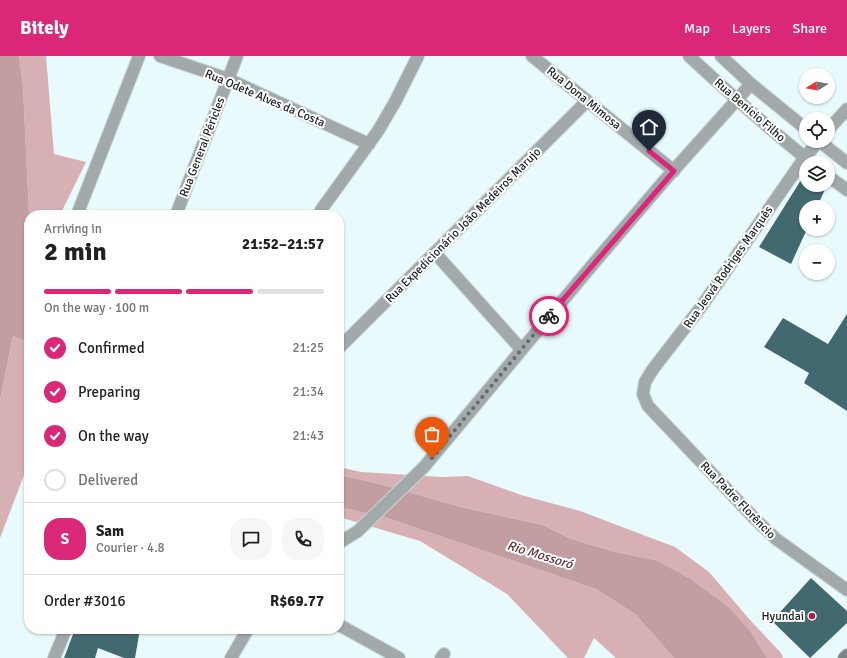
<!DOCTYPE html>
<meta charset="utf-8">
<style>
:root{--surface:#fff;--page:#f6f6f6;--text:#202124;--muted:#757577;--line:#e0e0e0;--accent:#db2777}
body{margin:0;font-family:Signika,sans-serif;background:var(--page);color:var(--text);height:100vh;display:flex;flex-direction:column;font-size:15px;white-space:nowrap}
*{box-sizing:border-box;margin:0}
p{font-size:13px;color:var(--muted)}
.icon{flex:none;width:22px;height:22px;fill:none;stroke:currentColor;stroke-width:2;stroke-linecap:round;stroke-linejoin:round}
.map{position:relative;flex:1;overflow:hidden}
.details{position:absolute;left:24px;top:154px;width:320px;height:424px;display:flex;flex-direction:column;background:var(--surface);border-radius:16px;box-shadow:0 1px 3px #0004}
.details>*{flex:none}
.needle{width:26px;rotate:259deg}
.tools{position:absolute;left:799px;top:12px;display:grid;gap:8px}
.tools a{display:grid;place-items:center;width:36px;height:36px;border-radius:50%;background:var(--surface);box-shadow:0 1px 3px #0004;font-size:20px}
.pin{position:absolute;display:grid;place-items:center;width:34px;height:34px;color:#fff;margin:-41px -17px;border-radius:50% 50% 50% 0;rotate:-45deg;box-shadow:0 0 4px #0007}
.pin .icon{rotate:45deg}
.courier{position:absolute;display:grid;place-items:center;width:40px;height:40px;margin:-20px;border:3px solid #db2777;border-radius:50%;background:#fff;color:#222;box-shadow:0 1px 5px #0007}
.head em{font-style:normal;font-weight:800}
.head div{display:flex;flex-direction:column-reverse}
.head{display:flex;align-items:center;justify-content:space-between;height:68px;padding:0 20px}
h1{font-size:26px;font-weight:800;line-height:30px}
.bar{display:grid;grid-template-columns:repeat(4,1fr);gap:6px 4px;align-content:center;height:48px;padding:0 20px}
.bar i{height:5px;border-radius:3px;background:var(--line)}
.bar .current{background:var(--accent)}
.bar p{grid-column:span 4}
.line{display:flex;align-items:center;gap:10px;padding:0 20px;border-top:1px solid var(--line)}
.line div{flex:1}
.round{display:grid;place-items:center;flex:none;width:42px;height:42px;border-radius:16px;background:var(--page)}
ol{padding:0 20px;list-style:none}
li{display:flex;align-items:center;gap:12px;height:44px}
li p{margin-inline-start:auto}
li .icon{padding:4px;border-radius:50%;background:var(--accent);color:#fff;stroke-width:4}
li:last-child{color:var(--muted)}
li i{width:22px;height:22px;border:2px solid var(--line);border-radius:50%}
header{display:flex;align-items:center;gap:24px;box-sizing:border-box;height:56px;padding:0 20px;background:var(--accent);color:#fff}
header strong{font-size:19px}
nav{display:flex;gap:22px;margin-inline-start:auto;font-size:14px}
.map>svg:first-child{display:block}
.forest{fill:#d6b0b3}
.water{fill:#c39ea1}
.building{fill:#426870}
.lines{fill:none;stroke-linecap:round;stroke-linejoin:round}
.minor-casing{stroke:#c8d7da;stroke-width:14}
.secondary-casing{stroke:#c8d7da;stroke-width:14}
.minor{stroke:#a2a9ab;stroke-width:12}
.secondary{stroke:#7a8486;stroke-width:12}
.done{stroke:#626c6d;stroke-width:4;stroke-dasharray:0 7.2}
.route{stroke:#db2777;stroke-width:5}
.poi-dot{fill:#b11e45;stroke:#fff;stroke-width:1.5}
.labels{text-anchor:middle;stroke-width:4;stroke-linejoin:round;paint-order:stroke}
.street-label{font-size:12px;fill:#191f20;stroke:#fff}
.poi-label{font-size:12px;fill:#191f20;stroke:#fff;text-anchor:end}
.water-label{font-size:13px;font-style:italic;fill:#653138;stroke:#fff}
</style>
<header>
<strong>Bitely</strong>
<nav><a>Map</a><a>Layers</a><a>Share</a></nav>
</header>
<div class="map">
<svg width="847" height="602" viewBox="0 0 847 602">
<rect width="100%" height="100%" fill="#e9fafd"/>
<!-- forest -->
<g class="forest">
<polygon points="19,0 46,0 54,98 86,106 60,159 29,159 29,213 25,209 29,157 23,31"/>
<polygon points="13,280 29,287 29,406 0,482 0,344"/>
<polygon points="339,411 361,416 442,421 468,420 521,439 580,455 675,491 709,516 750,564 781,597 783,602 767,602 751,576 655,504 616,496 571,483 543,469 461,451 376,427 339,419"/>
<polygon points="339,451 384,461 596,533 635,558 674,602 616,602 594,582 584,602 568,602 507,538 420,485 339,461"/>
</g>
<!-- water -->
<g class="water">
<polygon points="0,0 19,0 23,31 29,157 25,209 29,213 29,287 13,280 0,344"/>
<polygon points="339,419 376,427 461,451 543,469 571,483 616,496 655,504 690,523 727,550 751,576 767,602 674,602 635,558 596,533 384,461 339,451"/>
</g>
<!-- building -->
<g class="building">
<polygon points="806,116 806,129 827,129 817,151 806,151 807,173 791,208 759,191"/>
<polygon points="847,258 847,355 804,327 809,317 764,291 783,262 828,288"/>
<polygon points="811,522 847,555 847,567 810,602 772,565"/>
<polygon points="75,573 140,573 135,602 124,602 98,592 95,602 64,602"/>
</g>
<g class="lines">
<defs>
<g id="minor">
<polyline points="160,0 228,23 369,88"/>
<polyline points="532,0 674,115"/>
<path d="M689,0C729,37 769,73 812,107"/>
<polyline points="721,0 751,28 806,73"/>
<polyline points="828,74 847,53"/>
<polyline points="819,85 805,101 701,251 653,313 645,326 643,338 648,350 756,464 776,483 847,534"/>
<polyline points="819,85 847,107"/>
<polyline points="828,120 847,134"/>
<polyline points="321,154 378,75 395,46 418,0"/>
<polyline points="77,159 139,0"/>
<polyline points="176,159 237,0"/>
<polyline points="435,197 521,293"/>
<polyline points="339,292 587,45"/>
<polyline points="339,487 358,475 424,411 594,207 664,125 751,28"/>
<polyline points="339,569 399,602"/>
<polyline points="54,602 66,573"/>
<polyline points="231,602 248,573"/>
<polyline points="441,602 444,598"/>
</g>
<polyline id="secondary" points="844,602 847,599"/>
</defs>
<!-- minor casing -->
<use href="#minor" class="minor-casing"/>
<!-- secondary casing -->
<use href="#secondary" class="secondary-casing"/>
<!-- minor -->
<use href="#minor" class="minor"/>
<!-- secondary -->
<use href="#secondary" class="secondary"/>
</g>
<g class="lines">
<!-- done -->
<polyline class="done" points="432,402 549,260"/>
<!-- route -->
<polyline class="route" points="549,260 674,115 649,95"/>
</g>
<!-- markers -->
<circle class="poi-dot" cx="812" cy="560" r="4"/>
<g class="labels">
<!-- street labels -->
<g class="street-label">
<text transform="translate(265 42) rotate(23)" y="4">Rua Odete Alves da Costa</text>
<text transform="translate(584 42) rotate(39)" y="4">Rua Dona Mimosa</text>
<text transform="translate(750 54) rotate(41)" y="4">Rua Benício Filho</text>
<text transform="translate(202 91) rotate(-69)" y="4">Rua General Péricles</text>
<text transform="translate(463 169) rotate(-45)" y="4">Rua Expedicionário João Medeiros Marujo</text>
<text transform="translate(728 211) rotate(-55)" y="4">Rua Jeová Rodriges Marquês</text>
<text transform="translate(738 444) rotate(46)" y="4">Rua Padre Florêncio</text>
</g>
<!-- poi labels -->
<g class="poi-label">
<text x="804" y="564">Hyundai</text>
</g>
<!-- water labels -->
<g class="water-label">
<text transform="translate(540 498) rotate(17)" y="5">Rio Mossoró</text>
</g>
</g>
</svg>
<div class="tools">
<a><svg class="needle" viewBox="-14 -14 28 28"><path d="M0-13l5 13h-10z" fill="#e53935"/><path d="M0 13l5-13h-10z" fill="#757577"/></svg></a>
<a><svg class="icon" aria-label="locate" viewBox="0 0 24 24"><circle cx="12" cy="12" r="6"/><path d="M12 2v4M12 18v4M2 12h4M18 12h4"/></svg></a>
<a><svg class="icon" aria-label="layers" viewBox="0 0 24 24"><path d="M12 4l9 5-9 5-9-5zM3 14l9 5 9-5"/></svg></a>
<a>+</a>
<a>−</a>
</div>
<div class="pin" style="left:432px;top:402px;background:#ea580c"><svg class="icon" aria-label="bag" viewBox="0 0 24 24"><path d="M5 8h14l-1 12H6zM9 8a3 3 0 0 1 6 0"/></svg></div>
<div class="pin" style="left:649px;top:95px;background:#1f2937"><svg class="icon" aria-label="home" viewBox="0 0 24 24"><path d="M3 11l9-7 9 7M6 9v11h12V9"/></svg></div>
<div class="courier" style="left:549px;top:260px"><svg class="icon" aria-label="bike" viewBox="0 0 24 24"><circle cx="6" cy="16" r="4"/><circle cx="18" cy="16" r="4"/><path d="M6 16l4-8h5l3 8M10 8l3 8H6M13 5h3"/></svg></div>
<section class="details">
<div class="head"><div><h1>2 min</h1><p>Arriving in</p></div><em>21:52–21:57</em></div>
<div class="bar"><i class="current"></i><i class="current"></i><i class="current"></i><i></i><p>On the way · 100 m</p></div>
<ol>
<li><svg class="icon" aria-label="check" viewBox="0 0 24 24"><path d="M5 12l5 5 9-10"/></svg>Confirmed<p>21:25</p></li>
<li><svg class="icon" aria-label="check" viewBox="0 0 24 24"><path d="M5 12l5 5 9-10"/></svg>Preparing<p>21:34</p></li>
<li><svg class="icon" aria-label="check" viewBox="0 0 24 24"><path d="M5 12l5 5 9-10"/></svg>On the way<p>21:43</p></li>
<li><i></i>Delivered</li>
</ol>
<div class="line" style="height:72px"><b class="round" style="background:var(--accent);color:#fff">S</b><div><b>Sam</b><p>Courier · 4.8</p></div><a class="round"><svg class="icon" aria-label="chat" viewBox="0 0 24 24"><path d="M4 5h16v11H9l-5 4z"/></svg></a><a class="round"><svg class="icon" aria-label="phone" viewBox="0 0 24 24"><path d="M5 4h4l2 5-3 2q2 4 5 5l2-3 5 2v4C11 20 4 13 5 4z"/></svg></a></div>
<div class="line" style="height:52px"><div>Order #3016</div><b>R$69.77</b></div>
</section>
</div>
